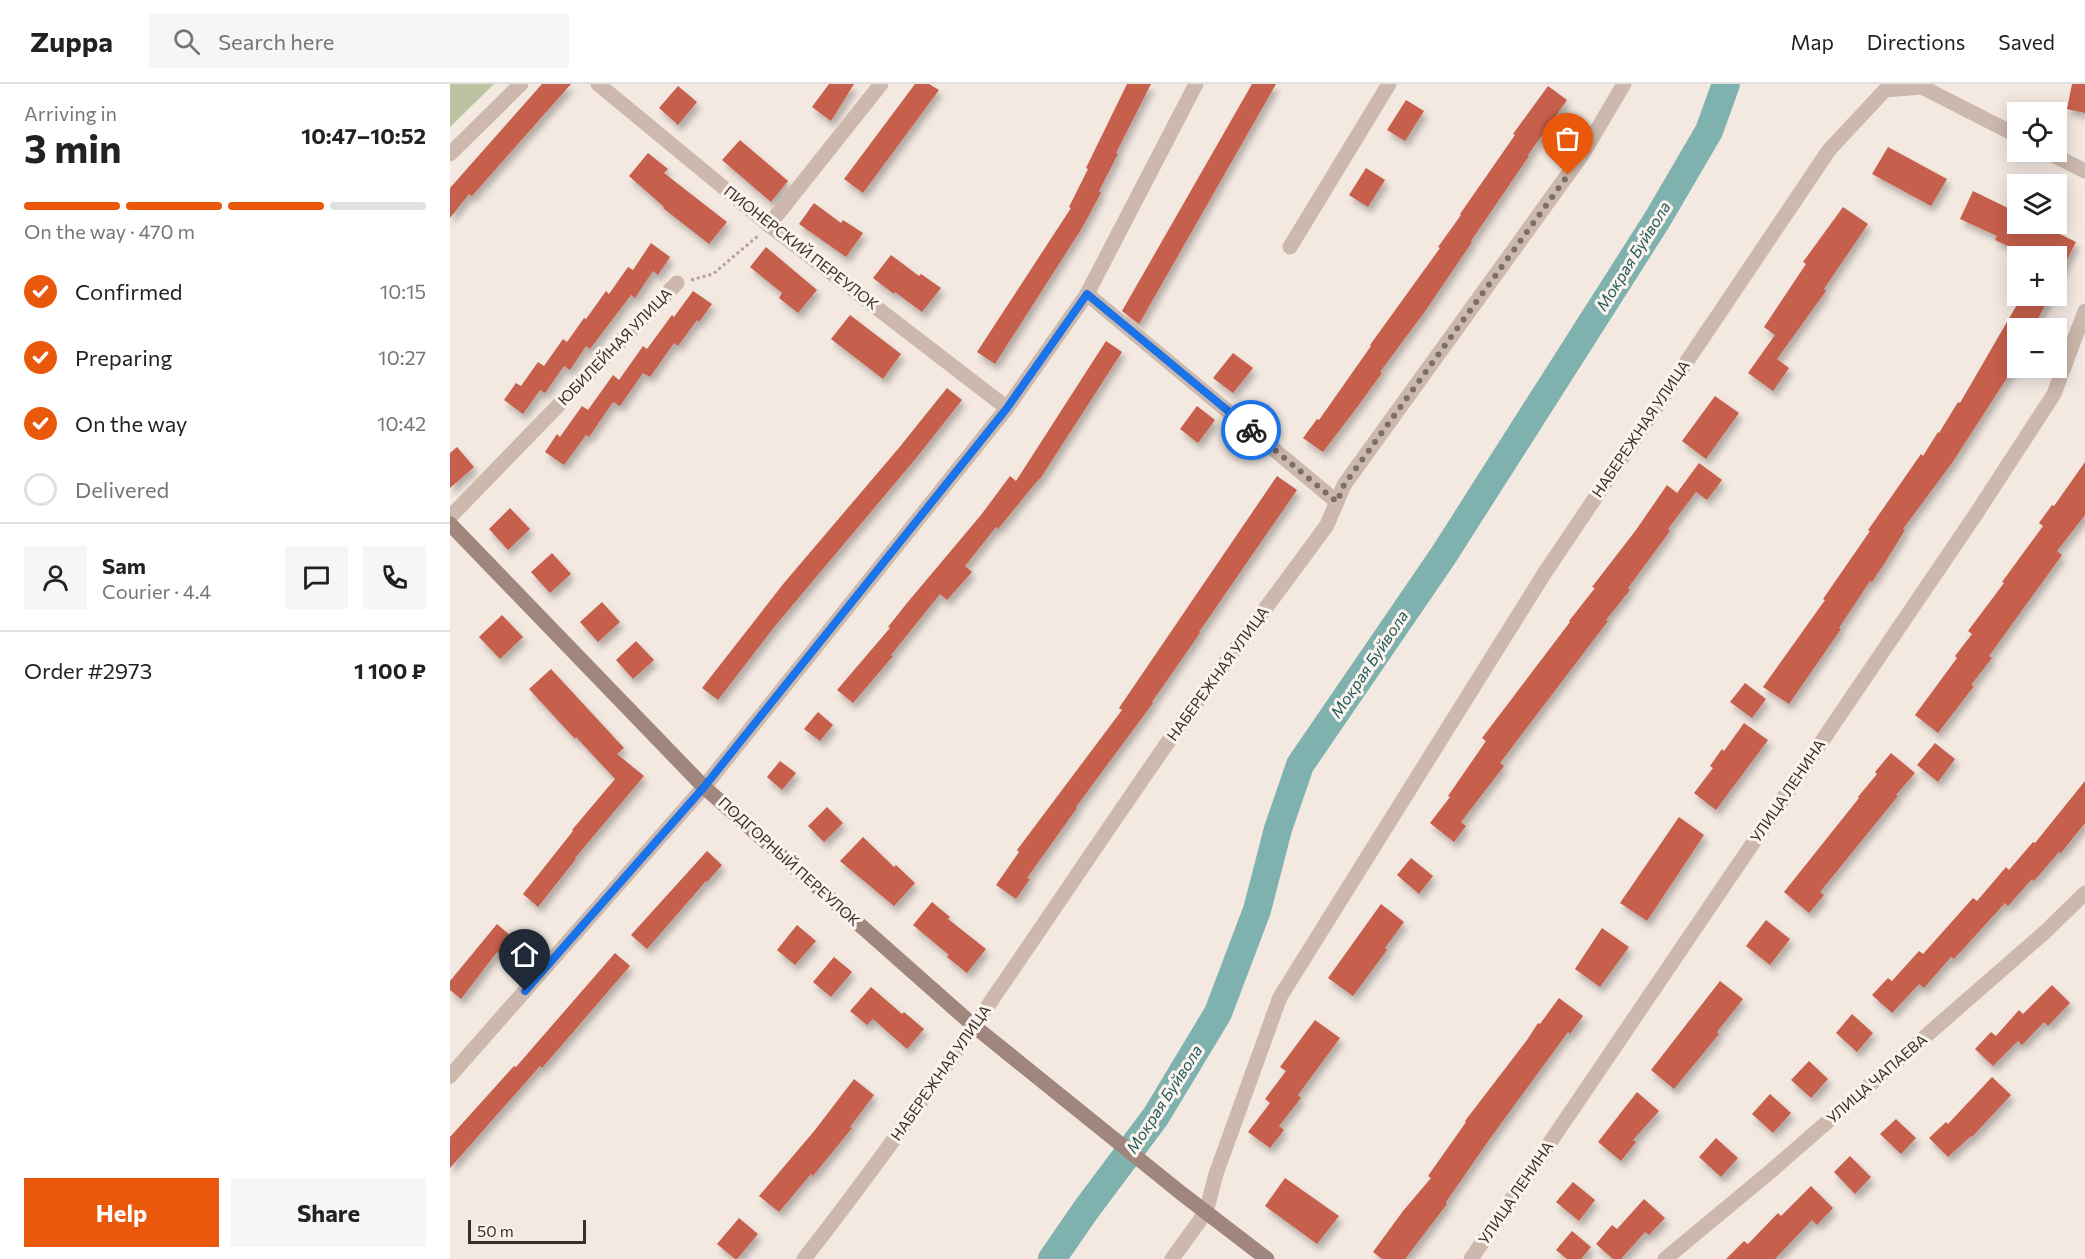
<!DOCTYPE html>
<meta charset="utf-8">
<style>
:root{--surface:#fff;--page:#f6f6f6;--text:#222;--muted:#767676;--line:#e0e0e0;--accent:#ea580c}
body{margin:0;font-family:Commissioner,sans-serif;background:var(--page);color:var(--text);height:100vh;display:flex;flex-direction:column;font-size:22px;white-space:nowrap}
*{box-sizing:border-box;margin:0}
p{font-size:20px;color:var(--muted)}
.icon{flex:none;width:33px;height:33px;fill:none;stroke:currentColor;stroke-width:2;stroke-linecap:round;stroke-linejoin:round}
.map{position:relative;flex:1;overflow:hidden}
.details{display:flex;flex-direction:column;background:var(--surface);width:450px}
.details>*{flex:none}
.tools{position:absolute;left:1557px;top:18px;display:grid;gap:12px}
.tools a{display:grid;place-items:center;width:60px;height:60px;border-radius:0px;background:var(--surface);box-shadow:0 3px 15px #0003;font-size:30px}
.scale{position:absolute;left:18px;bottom:15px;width:118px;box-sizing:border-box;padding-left:6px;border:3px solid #3a2e2b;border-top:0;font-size:16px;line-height:21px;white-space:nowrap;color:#3a2e2b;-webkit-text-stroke:4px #fbf3ed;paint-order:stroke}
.pin{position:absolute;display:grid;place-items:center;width:51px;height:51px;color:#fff;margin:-62px -26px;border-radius:50% 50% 50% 0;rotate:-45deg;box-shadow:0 0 6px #0007}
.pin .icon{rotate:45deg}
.courier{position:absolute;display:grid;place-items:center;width:60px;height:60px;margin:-30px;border:4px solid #1a73e8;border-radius:50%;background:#fff;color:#222;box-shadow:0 2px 8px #0007}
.headline em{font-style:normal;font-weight:700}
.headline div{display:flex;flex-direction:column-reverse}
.headline{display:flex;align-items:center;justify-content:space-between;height:102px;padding:0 24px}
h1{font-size:39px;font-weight:700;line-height:45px}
.bar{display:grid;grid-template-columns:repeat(4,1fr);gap:9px 6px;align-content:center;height:72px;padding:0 24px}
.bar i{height:8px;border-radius:4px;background:var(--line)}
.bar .active{background:var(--accent)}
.bar p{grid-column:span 4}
.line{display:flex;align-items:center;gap:15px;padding:0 24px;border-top:2px solid var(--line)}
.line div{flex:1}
.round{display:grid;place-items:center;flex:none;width:63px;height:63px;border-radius:0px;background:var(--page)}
ol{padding:0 24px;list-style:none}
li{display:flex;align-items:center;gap:18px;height:66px}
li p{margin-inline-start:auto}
li .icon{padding:6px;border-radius:50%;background:var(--accent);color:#fff;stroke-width:4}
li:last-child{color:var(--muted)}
li i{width:33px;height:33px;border:3px solid var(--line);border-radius:50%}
.primary-button{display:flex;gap:12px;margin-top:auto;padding:12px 24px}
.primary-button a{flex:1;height:69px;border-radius:0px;background:var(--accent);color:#fff;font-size:24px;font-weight:700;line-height:69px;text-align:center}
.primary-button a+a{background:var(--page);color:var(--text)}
header{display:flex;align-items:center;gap:36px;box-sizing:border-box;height:84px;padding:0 30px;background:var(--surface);border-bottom:2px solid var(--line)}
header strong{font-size:28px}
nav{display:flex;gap:33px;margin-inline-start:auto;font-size:21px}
.search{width:420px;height:54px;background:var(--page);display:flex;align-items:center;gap:15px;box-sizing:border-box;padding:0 21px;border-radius:0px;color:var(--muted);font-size:22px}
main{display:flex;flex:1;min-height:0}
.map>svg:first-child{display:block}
.green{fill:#bbc3a0}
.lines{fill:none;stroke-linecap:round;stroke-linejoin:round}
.river{stroke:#7fb1ae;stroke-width:28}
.building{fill:#c65e4c;filter:url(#shadow)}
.path{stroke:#b8a196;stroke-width:3;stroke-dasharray:3 3;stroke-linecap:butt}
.street{stroke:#ccb8ac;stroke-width:15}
.secondary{stroke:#a0867d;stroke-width:15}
.done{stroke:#7b6f6b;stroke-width:6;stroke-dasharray:0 10.8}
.route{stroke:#1a73e8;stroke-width:8}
.labels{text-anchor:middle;stroke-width:6;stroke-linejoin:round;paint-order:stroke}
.street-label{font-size:15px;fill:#3a2e2b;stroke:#fbf3ed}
.water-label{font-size:16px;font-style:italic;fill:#205c5a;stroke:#fbf3ed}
</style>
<header>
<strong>Zuppa</strong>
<div class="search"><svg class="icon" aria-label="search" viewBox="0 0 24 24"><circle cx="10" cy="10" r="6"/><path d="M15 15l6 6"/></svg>Search here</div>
<nav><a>Map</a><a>Directions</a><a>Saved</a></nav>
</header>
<main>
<section class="details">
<div class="headline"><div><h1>3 min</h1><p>Arriving in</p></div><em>10:47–10:52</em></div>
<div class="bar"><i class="active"></i><i class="active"></i><i class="active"></i><i></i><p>On the way · 470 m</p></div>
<ol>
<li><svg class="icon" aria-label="check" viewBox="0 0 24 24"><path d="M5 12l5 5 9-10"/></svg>Confirmed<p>10:15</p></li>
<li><svg class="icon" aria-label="check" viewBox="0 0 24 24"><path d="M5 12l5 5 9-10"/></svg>Preparing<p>10:27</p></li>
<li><svg class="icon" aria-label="check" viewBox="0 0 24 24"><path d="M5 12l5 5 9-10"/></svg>On the way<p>10:42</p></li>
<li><i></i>Delivered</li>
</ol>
<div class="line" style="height:108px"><a class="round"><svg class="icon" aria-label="person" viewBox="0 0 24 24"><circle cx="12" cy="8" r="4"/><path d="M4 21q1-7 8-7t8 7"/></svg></a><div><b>Sam</b><p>Courier · 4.4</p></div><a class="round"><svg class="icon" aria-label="chat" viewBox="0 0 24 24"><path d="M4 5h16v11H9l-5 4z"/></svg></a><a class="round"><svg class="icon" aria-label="phone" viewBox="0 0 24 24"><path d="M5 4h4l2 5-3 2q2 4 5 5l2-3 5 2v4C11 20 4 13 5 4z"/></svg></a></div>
<div class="line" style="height:78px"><div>Order #2973</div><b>1 100 ₽</b></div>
<div class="primary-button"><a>Help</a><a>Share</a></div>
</section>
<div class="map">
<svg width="1635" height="1175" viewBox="0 0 1635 1175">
<defs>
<filter id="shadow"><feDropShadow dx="3.5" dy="6" stdDeviation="3" flood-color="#0004"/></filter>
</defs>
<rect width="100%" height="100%" fill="#f3e9e1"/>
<!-- green -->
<polygon class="green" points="0,0 44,0 0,43"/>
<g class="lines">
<!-- river -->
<polyline class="river" points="602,1175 635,1127 706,1032 768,929 807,826 828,745 850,681 993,472 1207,136 1259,47 1276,0"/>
</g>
<!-- building -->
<g class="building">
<polygon points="92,0 121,0 22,112 19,110 0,134 0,104"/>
<polygon points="379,0 404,0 381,37 362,23"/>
<polygon points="465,0 479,0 489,6 413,109 394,95"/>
<polygon points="677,0 701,0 666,69 668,70 649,107 651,109 632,144 545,280 527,268 621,124 619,123 638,85 636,84"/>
<polygon points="802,0 826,0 689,240 672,227"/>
<polygon points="1622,0 1635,0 1635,29 1617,25"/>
<polygon points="228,2 247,18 228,41 209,24"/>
<polygon points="1098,2 1117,16 1078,71 1079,72 1021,157 1022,158 976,226 930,288 932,289 908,322 873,368 853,354 867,335 869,336 921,262 920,261 990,164 988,163 1011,131 1010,130 1065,51 1063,50"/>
<polygon points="956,16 974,27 955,57 937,46"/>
<polygon points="290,56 338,97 321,118 272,76"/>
<polygon points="1438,63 1497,95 1481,122 1422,90"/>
<polygon points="198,69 218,85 214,89 277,138 259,160 213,124 214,123 179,92"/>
<polygon points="916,84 935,96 918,123 899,111"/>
<polygon points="1523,107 1568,129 1568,140 1589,140 1626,158 1606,197 1606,172 1580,172 1545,156 1547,152 1510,135"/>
<polygon points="364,119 391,139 393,136 413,149 396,173 349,140"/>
<polygon points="1393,123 1418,140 1374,205 1376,207 1327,275 1339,284 1323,307 1298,289 1325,251 1314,243 1356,180 1353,178"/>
<polygon points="201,159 220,173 208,191 203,187 185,214 181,211 140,265 136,262 120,286 114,282 95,309 90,306 73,330 54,316 66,299 71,302 88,278 94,282 113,255 117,258 134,234 136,235 156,207 159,210 178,183 183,186"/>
<polygon points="316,163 367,206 348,229 329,214 332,209 300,183"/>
<polygon points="441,171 469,192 471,190 491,204 472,228 445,208 444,210 423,194"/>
<polygon points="243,207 262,220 249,238 247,236 228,262 224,259 200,293 193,289 170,322 163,318 139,353 136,351 114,381 95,368 107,350 110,353 132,322 138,326 163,291 169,296 193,262 197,265 222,231 224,233"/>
<polygon points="1572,212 1600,212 1583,244 1568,244 1568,275 1559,291 1502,379 1453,445 1455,446 1434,480 1422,498 1420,497 1389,544 1391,545 1339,620 1313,603 1375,516 1373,515 1420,447 1418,446 1430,429 1471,370 1473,372 1488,348 1489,349 1508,318 1510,319"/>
<polygon points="400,231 451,270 433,295 381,255"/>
<polygon points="656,257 672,268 590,395 589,395 548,445 546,443 515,482 522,488 497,516 490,510 441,571 443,572 403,619 387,606 440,544 438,543 457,519 531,431 560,392 566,397"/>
<polygon points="783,269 803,284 783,309 763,294"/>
<polygon points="497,304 512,316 467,373 325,542 268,616 252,604 334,499 448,365"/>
<polygon points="1265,312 1289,329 1256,375 1232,357"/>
<polygon points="747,322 765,336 748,359 730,345"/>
<polygon points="7,363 24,383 0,404 0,369"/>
<polygon points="1635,378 1635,431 1607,467 1612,471 1539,572 1542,574 1521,601 1524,602 1488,649 1465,631 1507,574 1505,572 1522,550 1518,547 1554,499 1552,498 1593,442 1589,439 1602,421 1604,422"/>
<polygon points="1249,379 1272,396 1257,416 1246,408 1218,445 1220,447 1178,504 1180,506 1156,536 1158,537 1050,679 1054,682 1011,738 1016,742 1004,758 980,739 1000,713 998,712 1036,657 1032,654 1120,538 1119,537 1145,504 1142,503 1186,446 1217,401 1227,409"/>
<polygon points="827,392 847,406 749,548 750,549 702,618 703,619 626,723 627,724 577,794 580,795 566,815 546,801 569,768 567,766 672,626 669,624"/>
<polygon points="60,424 80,445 58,466 39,445"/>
<polygon points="102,469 121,490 100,509 81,488"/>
<polygon points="152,518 170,538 148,558 130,538"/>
<polygon points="52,531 73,553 50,575 29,553"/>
<polygon points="186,557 204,576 183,595 166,576"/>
<polygon points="101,585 174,664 167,670 194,692 125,774 126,775 88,823 73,810 123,747 122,746 165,695 126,653 125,655 79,605"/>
<polygon points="1295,599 1316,615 1302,634 1280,618"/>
<polygon points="368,628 383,641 370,657 354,645"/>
<polygon points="1294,639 1318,656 1266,726 1244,709 1263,684 1260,682 1272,665 1274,667"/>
<polygon points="1485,659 1505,675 1488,698 1467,681"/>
<polygon points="1441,669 1465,689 1446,711 1448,712 1370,808 1374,811 1359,829 1334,808 1409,714 1408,713 1427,690 1425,688"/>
<polygon points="330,677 346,689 332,706 317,693"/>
<polygon points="1635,697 1635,739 1611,769 1609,768 1584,797 1582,795 1558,822 1555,819 1504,875 1501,873 1474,904 1469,900 1442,929 1422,911 1438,894 1442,897 1469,867 1473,870 1523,814 1527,817 1556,783 1559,786 1583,758 1585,759"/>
<polygon points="377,723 393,739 374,758 358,742"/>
<polygon points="1229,733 1254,751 1197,837 1170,819"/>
<polygon points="413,753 444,783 446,781 465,799 444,822 390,777"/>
<polygon points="257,767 272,781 257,798 256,797 197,865 181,851"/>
<polygon points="961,774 983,792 969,810 947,791"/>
<polygon points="482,818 500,833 498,835 536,865 517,889 497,873 499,871 463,841"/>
<polygon points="931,820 954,838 935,864 937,866 903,912 878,894"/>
<polygon points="1316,836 1340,855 1320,881 1296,862"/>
<polygon points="47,840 62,853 49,870 47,868 11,915 0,906 0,897"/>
<polygon points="347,841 366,857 345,881 327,866"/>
<polygon points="1152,844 1179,863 1150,903 1125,885"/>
<polygon points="165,869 180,882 92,984 90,982 0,1084 0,1053 64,982 66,983"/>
<polygon points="384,873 402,888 381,913 363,898"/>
<polygon points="1270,897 1293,915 1267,948 1269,950 1224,1005 1201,986"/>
<polygon points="1602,901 1620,919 1598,942 1594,938 1572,961 1568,957 1543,982 1525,965 1541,948 1546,952 1569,926 1573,930"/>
<polygon points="421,903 452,930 454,928 474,945 457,965 423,935 417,941 400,927"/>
<polygon points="1109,914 1133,932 1120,950 1118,948 1039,1056 996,1118 997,1120 955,1175 932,1175 923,1168 953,1127 981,1094 978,1092 1016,1038 1015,1037 1077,956 1088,939 1090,940"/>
<polygon points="1402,930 1423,949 1407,968 1386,949"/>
<polygon points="865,936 890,954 848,1011 851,1014 829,1042 834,1046 820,1064 798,1048 820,1019 815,1015 836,987 830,983"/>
<polygon points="1359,977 1378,995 1361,1014 1341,996"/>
<polygon points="1542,993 1561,1011 1522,1053 1521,1052 1498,1073 1479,1054 1496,1038 1498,1040"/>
<polygon points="404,995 424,1011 400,1043 402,1044 363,1092 361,1090 329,1128 309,1112 365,1046"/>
<polygon points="1187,1008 1209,1027 1183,1056 1186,1058 1171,1077 1148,1058"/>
<polygon points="1320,1010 1341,1029 1323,1049 1302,1030"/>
<polygon points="1446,1035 1466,1054 1451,1070 1430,1050"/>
<polygon points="1266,1054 1288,1074 1271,1093 1249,1073"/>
<polygon points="1400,1072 1421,1093 1405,1110 1384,1088"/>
<polygon points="835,1094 889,1132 867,1160 815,1122"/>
<polygon points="1123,1098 1145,1116 1129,1137 1106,1118"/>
<polygon points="1361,1102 1383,1124 1367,1141 1362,1136 1325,1175 1276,1175 1294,1157 1298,1160 1328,1129 1331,1132"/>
<polygon points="1194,1115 1215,1134 1199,1151 1195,1148 1171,1175 1163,1175 1146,1160 1162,1141 1167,1145"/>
<polygon points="289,1134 308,1150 287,1175 285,1175 267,1160"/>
<polygon points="1122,1147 1141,1163 1131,1175 1117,1175 1106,1166"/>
</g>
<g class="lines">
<!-- path -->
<polyline class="path" points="241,196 263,190 309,151"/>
<!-- street -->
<g class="street">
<polyline points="148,0 319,141 557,324"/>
<polyline points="1597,68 1635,87"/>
<polyline points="0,70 71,0"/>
<polyline points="319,141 431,0"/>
<polyline points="840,163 939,0"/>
<polyline points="637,210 887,418"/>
<polyline points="0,433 227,199"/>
<polyline points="0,992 254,703 557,324 637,210 746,0"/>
<path d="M354,1175C481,1013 592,840 709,671C763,593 821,518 877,441L894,401L1132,71L1174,0"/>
<polyline points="722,1175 756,1128 766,1090 830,913 1094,490 1379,66 1435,6 1472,3 1568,52"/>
<polyline points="1021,1175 1528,427 1604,310 1635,227"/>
<polyline points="1215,1175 1321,1087 1595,848 1635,809"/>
</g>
<!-- secondary -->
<polyline class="secondary" points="0,440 254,703 524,942 731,1109 817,1175"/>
</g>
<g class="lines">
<!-- done -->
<polyline class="done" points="801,346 887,418 894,401 1118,91"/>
<!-- route -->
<polyline class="route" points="75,907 254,703 557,324 637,210 801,346"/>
</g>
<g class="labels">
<!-- street labels -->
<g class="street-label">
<text transform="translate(351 164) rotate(38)" y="5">ПИОНЕРСКИЙ ПЕРЕУЛОК</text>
<text transform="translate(165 263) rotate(-46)" y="5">ЮБИЛЕЙНАЯ УЛИЦА</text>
<text transform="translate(1191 345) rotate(-56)" y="5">НАБЕРЕЖНАЯ УЛИЦА</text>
<text transform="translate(768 590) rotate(-54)" y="5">НАБЕРЕЖНАЯ УЛИЦА</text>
<text transform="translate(1338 707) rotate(-56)" y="5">УЛИЦА ЛЕНИНА</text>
<text transform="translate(339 778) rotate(42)" y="5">ПОДГОРНЫЙ ПЕРЕУЛОК</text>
<text transform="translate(491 989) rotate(-55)" y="5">НАБЕРЕЖНАЯ УЛИЦА</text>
<text transform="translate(1427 995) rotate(-41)" y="5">УЛИЦА ЧАПАЕВА</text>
<text transform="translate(1066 1109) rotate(-56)" y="5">УЛИЦА ЛЕНИНА</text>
</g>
<!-- water labels -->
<g class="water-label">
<text transform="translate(1183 172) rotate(-58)" y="6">Мокрая Буйвола</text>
<text transform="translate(919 580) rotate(-56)" y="6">Мокрая Буйвола</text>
<text transform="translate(714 1015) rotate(-57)" y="6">Мокрая Буйвола</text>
</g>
</g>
</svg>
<div class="tools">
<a><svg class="icon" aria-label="locate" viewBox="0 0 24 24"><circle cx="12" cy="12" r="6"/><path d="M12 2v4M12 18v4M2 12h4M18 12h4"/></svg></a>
<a><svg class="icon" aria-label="layers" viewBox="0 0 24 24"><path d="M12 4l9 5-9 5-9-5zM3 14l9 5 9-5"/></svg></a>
<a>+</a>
<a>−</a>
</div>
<div class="scale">50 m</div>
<div class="pin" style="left:1118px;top:91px;background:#ea580c"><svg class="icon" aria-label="bag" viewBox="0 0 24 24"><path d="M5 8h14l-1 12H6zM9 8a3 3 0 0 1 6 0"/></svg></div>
<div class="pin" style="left:75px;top:907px;background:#1f2937"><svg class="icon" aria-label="home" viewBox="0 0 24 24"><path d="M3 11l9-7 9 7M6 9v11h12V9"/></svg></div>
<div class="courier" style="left:801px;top:346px"><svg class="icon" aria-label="bike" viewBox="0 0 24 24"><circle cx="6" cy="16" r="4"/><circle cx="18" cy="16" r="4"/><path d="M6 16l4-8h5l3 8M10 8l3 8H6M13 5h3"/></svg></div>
</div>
</main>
